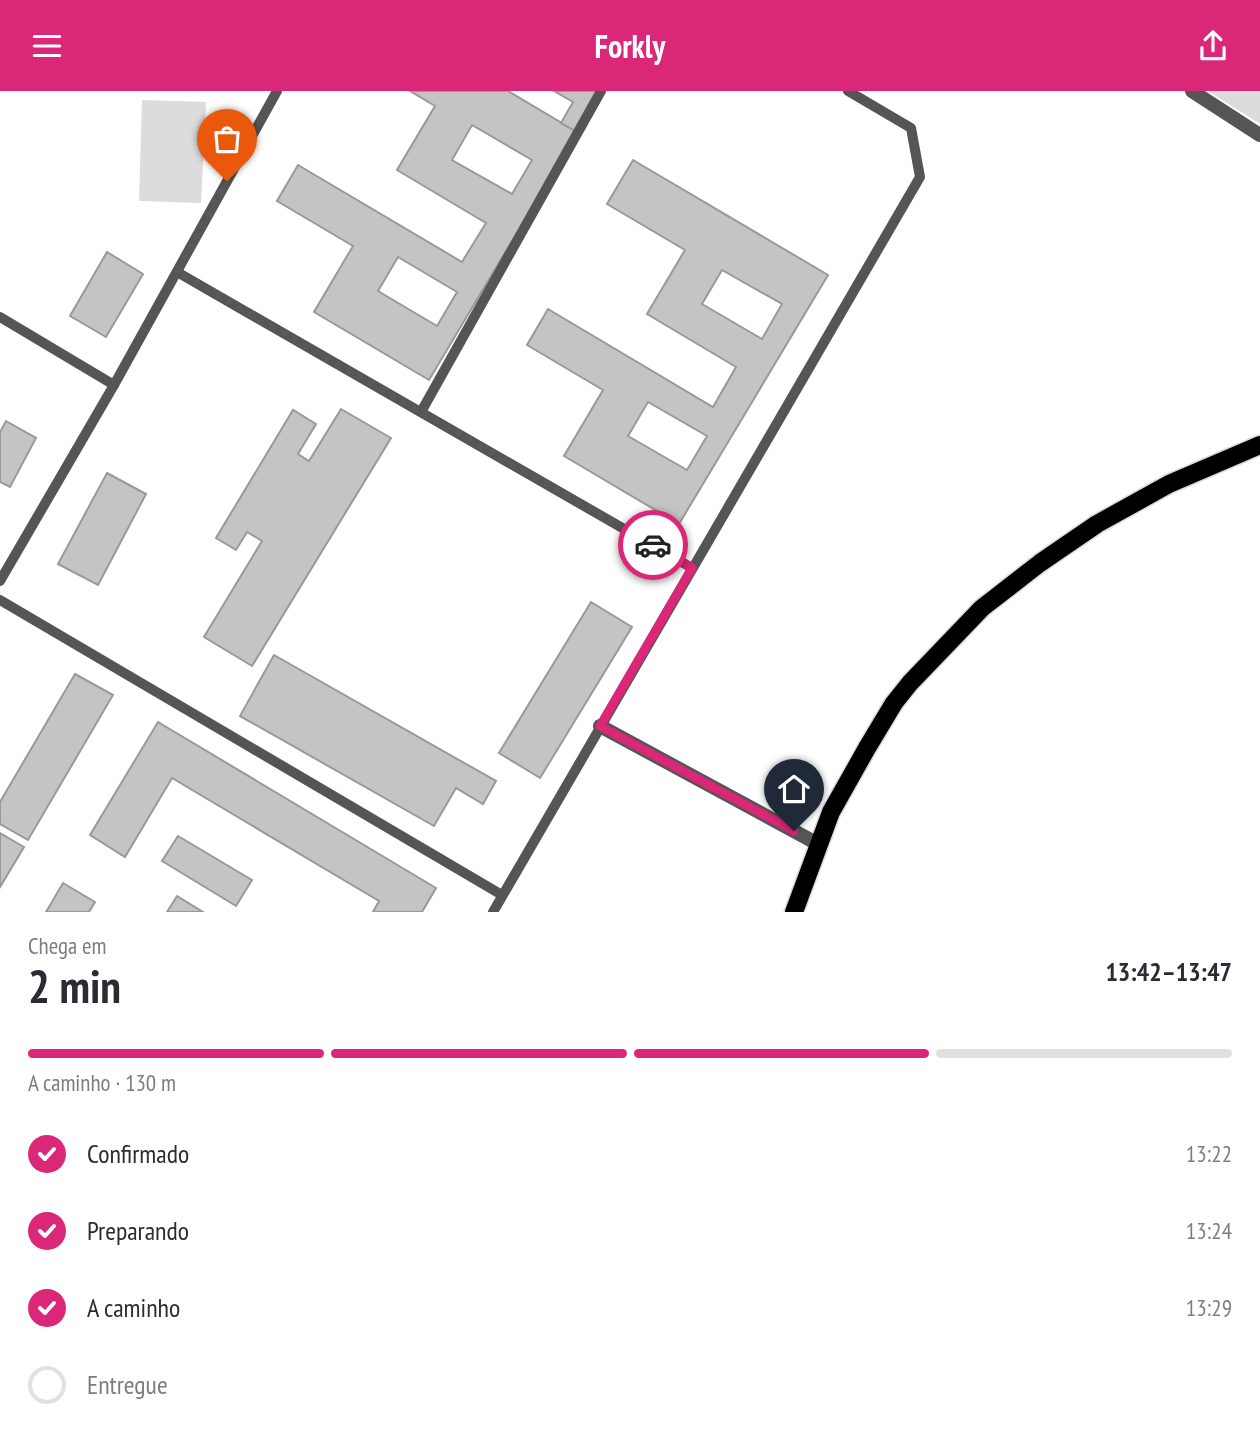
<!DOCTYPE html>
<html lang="pt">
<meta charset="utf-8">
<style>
:root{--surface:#fff;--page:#f2f2f3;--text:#2b2b33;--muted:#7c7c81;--line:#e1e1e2;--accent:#db2777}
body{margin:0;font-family:"PT Sans Narrow",sans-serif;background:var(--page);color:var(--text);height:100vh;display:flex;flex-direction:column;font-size:26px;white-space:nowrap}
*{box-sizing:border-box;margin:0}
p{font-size:23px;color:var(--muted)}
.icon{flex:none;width:38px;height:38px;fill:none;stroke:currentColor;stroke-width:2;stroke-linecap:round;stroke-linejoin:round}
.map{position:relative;height:821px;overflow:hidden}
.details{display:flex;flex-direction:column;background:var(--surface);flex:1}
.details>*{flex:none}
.pin{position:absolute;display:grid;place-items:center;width:60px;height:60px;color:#fff;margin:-72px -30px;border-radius:50% 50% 50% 0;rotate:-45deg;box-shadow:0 0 7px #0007}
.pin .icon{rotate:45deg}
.courier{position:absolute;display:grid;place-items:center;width:70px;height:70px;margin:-35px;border:5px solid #db2777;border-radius:50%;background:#fff;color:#222;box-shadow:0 2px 9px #0007}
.overview em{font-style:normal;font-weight:700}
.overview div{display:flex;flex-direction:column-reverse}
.overview{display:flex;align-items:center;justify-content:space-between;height:119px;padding:0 28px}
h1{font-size:46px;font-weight:700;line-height:52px}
.bar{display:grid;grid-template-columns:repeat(4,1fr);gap:10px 7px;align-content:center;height:84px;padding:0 28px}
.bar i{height:9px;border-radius:5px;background:var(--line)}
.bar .current{background:var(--accent)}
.bar p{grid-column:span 4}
ol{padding:0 28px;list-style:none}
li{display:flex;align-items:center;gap:21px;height:77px}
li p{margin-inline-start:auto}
li .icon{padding:7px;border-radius:50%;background:var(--accent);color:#fff;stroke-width:4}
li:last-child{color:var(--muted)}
li i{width:38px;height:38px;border:4px solid var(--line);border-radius:50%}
header{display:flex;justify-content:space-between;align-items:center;height:91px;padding:0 28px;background:var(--accent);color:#fff;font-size:32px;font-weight:700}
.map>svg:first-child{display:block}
.green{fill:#dcdcdc}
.building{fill:#c4c4c4;stroke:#999;stroke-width:2;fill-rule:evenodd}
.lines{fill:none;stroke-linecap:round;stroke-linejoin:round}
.primary-casing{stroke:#dbdbdb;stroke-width:21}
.lane{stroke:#555;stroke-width:10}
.street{stroke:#555;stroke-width:14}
.primary{stroke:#000;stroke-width:18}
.done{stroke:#595959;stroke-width:7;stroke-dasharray:0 12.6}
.route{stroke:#db2777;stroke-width:9}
</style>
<header><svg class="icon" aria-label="menu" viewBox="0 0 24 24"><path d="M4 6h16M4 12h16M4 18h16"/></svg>Forkly<svg class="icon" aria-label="share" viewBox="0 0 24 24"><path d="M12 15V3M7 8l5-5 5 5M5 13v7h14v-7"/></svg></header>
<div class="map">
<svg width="1260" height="821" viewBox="0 0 1260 821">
<rect width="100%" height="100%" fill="#fff"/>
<!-- green -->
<g class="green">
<polygon points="1208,0 1260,0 1260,33"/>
<polygon points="142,9 206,11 201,112 139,110"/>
</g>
<!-- building -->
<g class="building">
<path d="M410,0H508L577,41L429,289L314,221L353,155L277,110L298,74L462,171L486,132L397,79L435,15ZM472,34L532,69L512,103L452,69ZM398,166L457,201L437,235L378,200Z"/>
<polygon points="554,0 601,0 577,41 561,32 573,11"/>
<path d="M633,69L828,184L679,433L564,365L603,299L527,254L548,218L713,316L736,276L647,223L685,159L607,113ZM722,179L782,213L762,248L702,213ZM648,311L707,345L687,379L628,345Z"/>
<polygon points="107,161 143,183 106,246 70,225"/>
<polygon points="341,318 391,347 252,575 204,546 262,450 247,441 236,459 216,447 293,319 316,333 298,363 309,370"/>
<polygon points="6,330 36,347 10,396 0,391 0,341"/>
<polygon points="107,382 146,403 98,494 58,473"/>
<polygon points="591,511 632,536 540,687 499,662"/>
<polygon points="274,564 496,690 483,713 456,697 434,735 240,625"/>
<polygon points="75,583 113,604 28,749 0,733 0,711"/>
<polygon points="158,631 436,797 422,821 373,821 379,810 172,687 125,766 90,744"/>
<polygon points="0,742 24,756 0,796"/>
<polygon points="178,745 252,789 236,815 162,770"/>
<polygon points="63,792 95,811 89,821 46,821"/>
<polygon points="177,805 203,821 167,821"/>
</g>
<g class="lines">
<defs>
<polyline id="primary" points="794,821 831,721 867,657 894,612 910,592 982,517 1040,472 1097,433 1169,393 1260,354"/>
</defs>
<!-- primary casing -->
<use href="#primary" class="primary-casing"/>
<!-- lane -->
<g class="lane">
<polyline points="177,181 692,477"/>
<polyline points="0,226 114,294"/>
<polyline points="421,321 601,0"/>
<polyline points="0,490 114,294 277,0"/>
<polyline points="0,509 502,804"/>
<polyline points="493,821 920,86 911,37 848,0"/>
</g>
<!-- street -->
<g class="street">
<polyline points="1192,0 1260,44"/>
<polyline points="600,635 818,753"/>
</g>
<!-- primary -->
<use href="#primary" class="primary"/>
</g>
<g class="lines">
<!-- done -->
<polyline class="done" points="227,90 177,181 653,454"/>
<!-- route -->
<polyline class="route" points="653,454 692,477 600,635 794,740"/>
</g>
</svg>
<div class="pin" style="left:227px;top:90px;background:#ea580c"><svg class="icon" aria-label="bag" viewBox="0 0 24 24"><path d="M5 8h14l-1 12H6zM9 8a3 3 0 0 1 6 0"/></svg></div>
<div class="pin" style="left:794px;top:740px;background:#1f2937"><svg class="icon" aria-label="home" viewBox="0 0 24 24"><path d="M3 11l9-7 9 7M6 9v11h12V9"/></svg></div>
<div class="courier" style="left:653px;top:454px"><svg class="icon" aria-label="car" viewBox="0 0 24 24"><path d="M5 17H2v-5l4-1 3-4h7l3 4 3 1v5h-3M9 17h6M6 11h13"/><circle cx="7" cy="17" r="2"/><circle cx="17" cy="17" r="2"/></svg></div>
</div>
<section class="details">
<div class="overview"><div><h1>2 min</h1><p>Chega em</p></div><em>13:42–13:47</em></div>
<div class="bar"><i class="current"></i><i class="current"></i><i class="current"></i><i></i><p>A caminho · 130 m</p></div>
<ol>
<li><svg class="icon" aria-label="check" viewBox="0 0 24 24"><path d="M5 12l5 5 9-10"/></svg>Confirmado<p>13:22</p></li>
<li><svg class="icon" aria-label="check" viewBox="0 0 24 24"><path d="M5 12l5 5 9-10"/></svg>Preparando<p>13:24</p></li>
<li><svg class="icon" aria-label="check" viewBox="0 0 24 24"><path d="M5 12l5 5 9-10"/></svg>A caminho<p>13:29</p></li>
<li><i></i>Entregue</li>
</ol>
</section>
